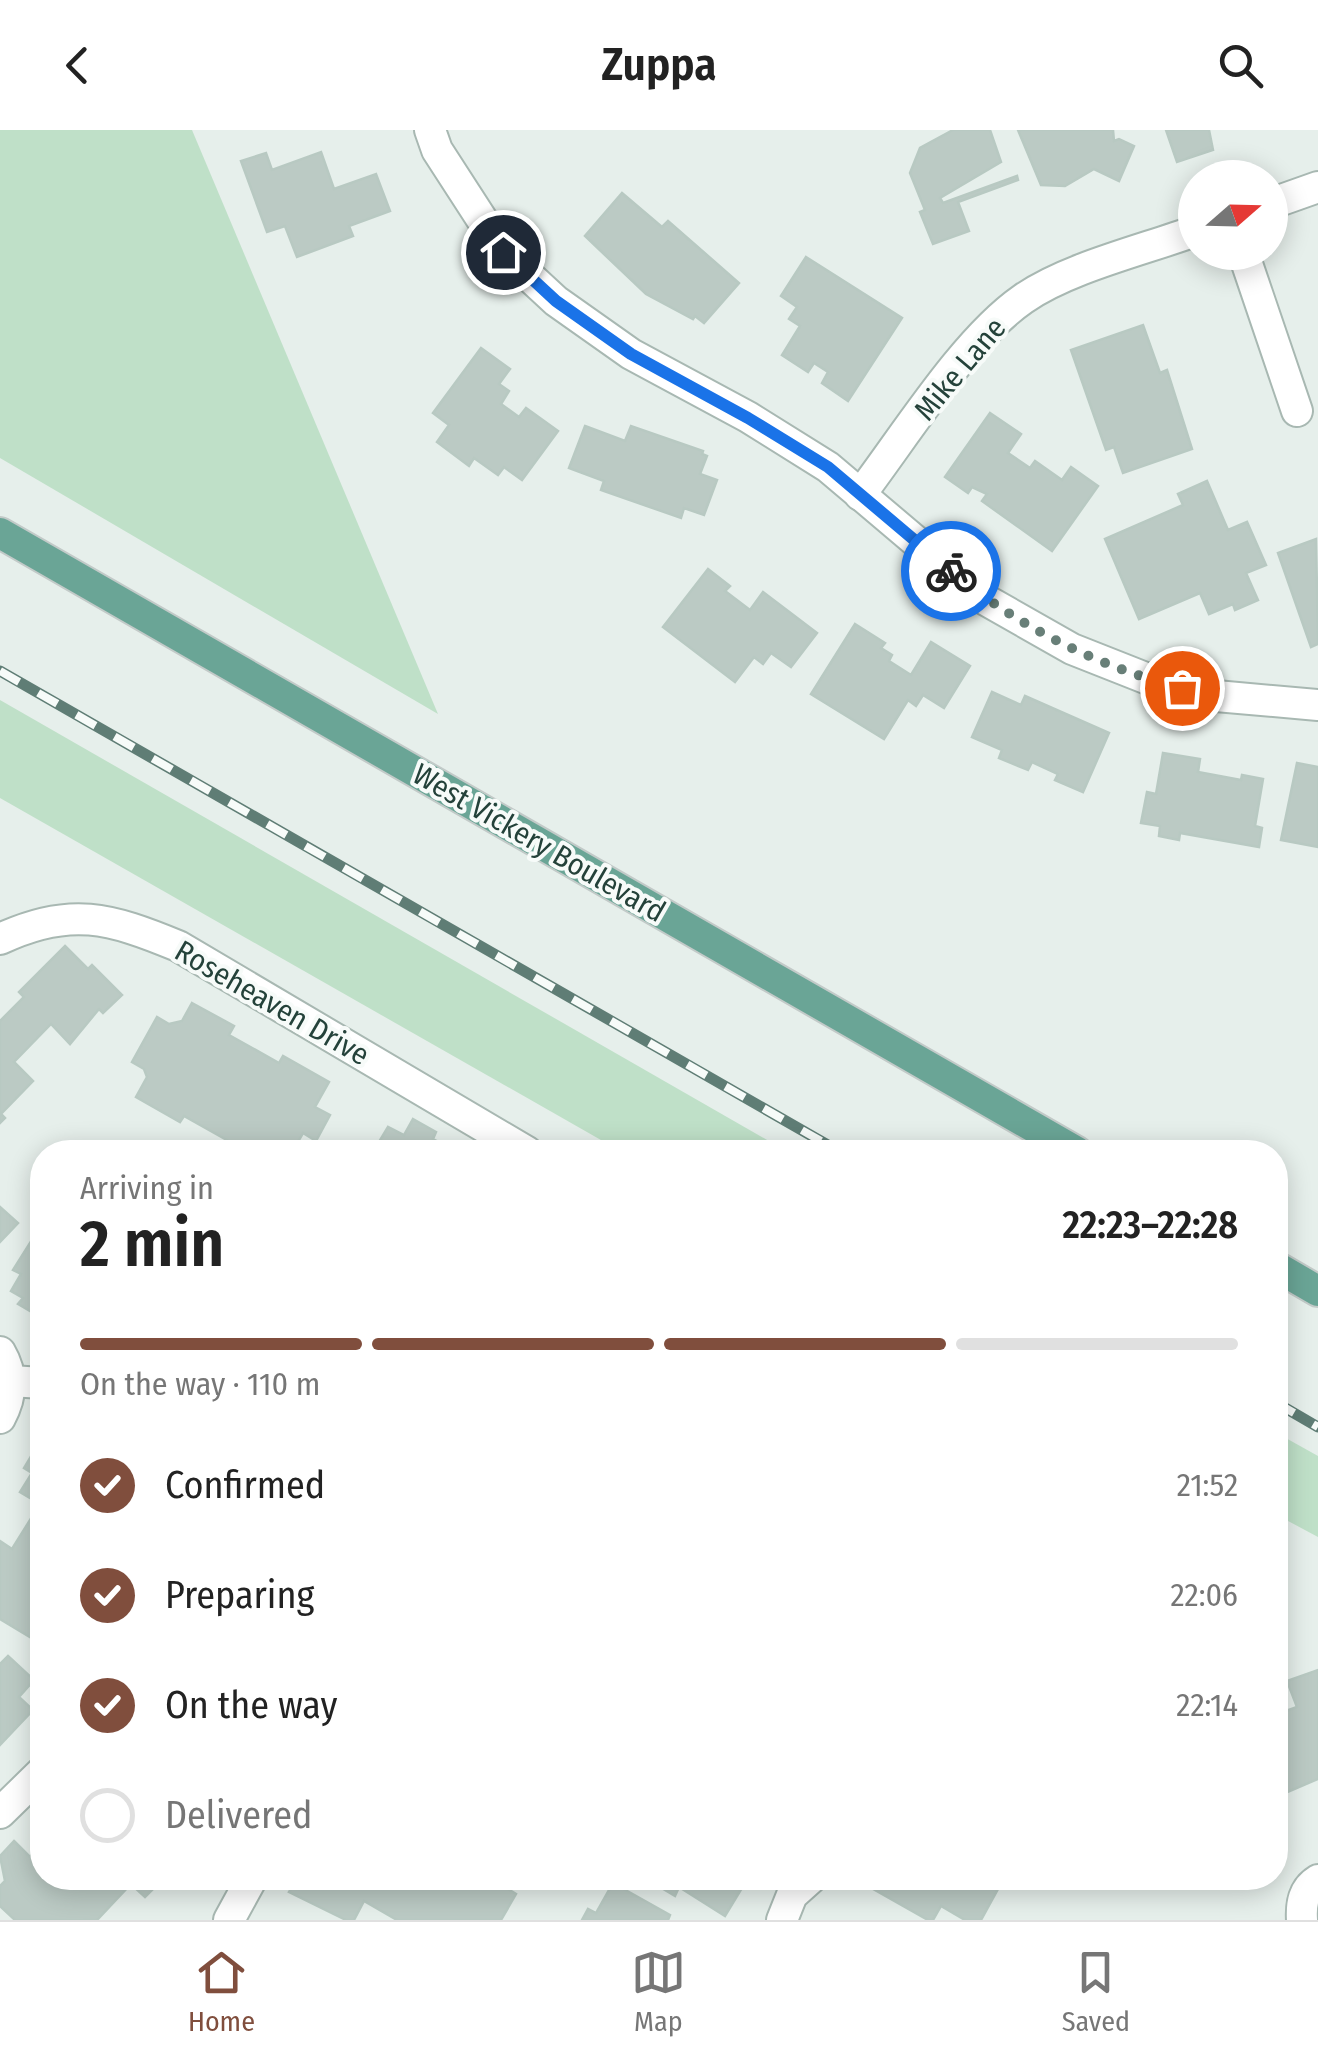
<!DOCTYPE html>
<meta charset="utf-8">
<style>
:root{--surface:#fff;--page:#f6f6f6;--text:#222;--muted:#767676;--line:#e0e0e0;--accent:#804e3d}
body{margin:0;font-family:"Fira Sans Condensed",sans-serif;background:var(--page);color:var(--text);height:100vh;display:flex;flex-direction:column;font-size:38px;white-space:nowrap}
*{box-sizing:border-box;margin:0}
p{font-size:32px;color:var(--muted)}
.icon{flex:none;width:55px;height:55px;fill:none;stroke:currentColor;stroke-width:2;stroke-linecap:round;stroke-linejoin:round}
.map{position:relative;flex:1;overflow:hidden}
.details{position:absolute;left:30px;top:1010px;width:1258px;height:750px;display:flex;flex-direction:column;background:var(--surface);border-radius:40px;box-shadow:0 5px 25px #0003}
.details>*{flex:none}
.needle{width:65px;rotate:70deg}
.buttons{position:absolute;left:1178px;top:30px;display:grid;gap:20px}
.buttons a{display:grid;place-items:center;width:110px;height:110px;border-radius:50%;background:var(--surface);box-shadow:0 5px 25px #0003;font-size:50px}
.pin{position:absolute;display:grid;place-items:center;width:85px;height:85px;color:#fff;margin:-42px;border:5px solid #fff;border-radius:50%;box-shadow:0 2px 10px #0007}
.courier{position:absolute;display:grid;place-items:center;width:100px;height:100px;margin:-50px;border:8px solid #1a73e8;border-radius:50%;background:#fff;color:#222;box-shadow:0 2px 12px #0007}
.headline em{font-style:normal;font-weight:600}
.headline div{display:flex;flex-direction:column-reverse}
.headline{display:flex;align-items:center;justify-content:space-between;height:170px;padding:0 50px}
h1{font-size:65px;font-weight:600;line-height:75px}
.bar{display:grid;grid-template-columns:repeat(4,1fr);gap:15px 10px;align-content:center;height:120px;padding:0 50px}
.bar i{height:12px;border-radius:8px;background:var(--line)}
.bar .selected{background:var(--accent)}
.bar p{grid-column:span 4}
ol{padding:0 50px;list-style:none}
li{display:flex;align-items:center;gap:30px;height:110px}
li p{margin-inline-start:auto}
li .icon{padding:10px;border-radius:50%;background:var(--accent);color:#fff;stroke-width:4}
li:last-child{color:var(--muted)}
li i{width:55px;height:55px;border:5px solid var(--line);border-radius:50%}
header{display:flex;justify-content:space-between;align-items:center;height:130px;padding:0 50px;background:var(--surface);font-size:45px;font-weight:600}
.menu{display:flex;justify-content:space-around;align-items:center;height:140px;border-top:2px solid var(--line);background:var(--surface);font-size:28px;color:var(--muted)}
.menu a{display:grid;justify-items:center;gap:5px}
.menu .selected{color:var(--accent)}
.map>svg:first-child{display:block}
.green{fill:#bfe0c8}
.building{fill:#bbcac4;stroke:#b8c9c2;stroke-width:2.5}
.lines{fill:none;stroke-linecap:round;stroke-linejoin:round}
.minor-casing{stroke:#a8b8b2;stroke-width:34}
.major-casing{stroke:#c2cac8;stroke-width:34}
.minor{stroke:#fff;stroke-width:30}
.major{stroke:#6aa596;stroke-width:30}
.rail-casing{stroke:#5f7d75;stroke-width:11}
.rail{stroke:#f7fbf9;stroke-width:8;stroke-dasharray:22;stroke-linecap:butt}
.done{stroke:#687f78;stroke-width:10;stroke-dasharray:0 18}
.route{stroke:#1a73e8;stroke-width:12}
.labels{text-anchor:middle;stroke-width:8;stroke-linejoin:round;paint-order:stroke}
.street-label{font-size:30px;fill:#24423a;stroke:#f7fbf9}
</style>
<header><svg class="icon" aria-label="back" viewBox="0 0 24 24"><path d="M15 5l-7 7 7 7"/></svg>Zuppa<svg class="icon" aria-label="search" viewBox="0 0 24 24"><circle cx="10" cy="10" r="6"/><path d="M15 15l6 6"/></svg></header>
<div class="map">
<svg width="1318" height="1790" viewBox="0 0 1318 1790">
<rect width="100%" height="100%" fill="#e6efeb"/>
<!-- green -->
<g class="green">
<polygon points="0,0 192,0 438,584 0,328"/>
<polygon points="0,570 788,1022 622,1022 0,668"/>
<polygon points="1275,1302 1318,1326 1318,1407 1275,1384"/>
</g>
<!-- building -->
<g class="building">
<polygon points="953,0 990,0 1001,32 940,68 943,73 1017,46 1018,50 958,72 969,101 933,114 920,82 925,80 910,43 920,18"/>
<polygon points="1018,0 1113,0 1114,11 1119,9 1134,16 1119,51 1094,39 1065,56 1041,55"/>
<polygon points="1166,0 1209,0 1213,20 1177,32"/>
<polygon points="321,22 334,59 376,44 390,81 349,96 353,106 297,127 285,96 267,102 241,31 266,23 272,40"/>
<polygon points="622,63 662,97 668,91 739,153 704,193 695,186 693,189 646,164 585,106"/>
<polygon points="806,127 902,188 848,271 822,253 828,242 814,233 808,242 782,225 800,196 789,189 797,177 781,166"/>
<polygon points="1143,195 1160,243 1167,240 1192,319 1123,343 1114,317 1106,320 1071,220"/>
<polygon points="481,218 510,239 499,254 509,261 501,274 519,287 526,278 558,301 522,350 504,337 498,345 474,328 469,336 437,312 449,295 433,283"/>
<polygon points="990,283 1021,304 1008,323 1030,338 1035,331 1062,350 1071,337 1098,356 1052,421 982,371 987,364 972,357 968,363 945,347"/>
<polygon points="585,296 625,311 631,296 703,321 702,324 707,326 700,344 717,350 704,385 684,378 681,388 627,369 601,360 604,351 569,338"/>
<polygon points="1207,351 1228,400 1247,392 1266,435 1246,443 1258,470 1235,480 1233,474 1209,484 1200,463 1139,489 1105,409 1183,375 1178,364"/>
<polygon points="1316,409 1318,514 1311,517 1278,423"/>
<polygon points="708,439 730,456 725,461 750,480 763,462 817,503 791,537 771,523 763,534 754,527 735,552 663,497"/>
<polygon points="855,494 885,513 881,518 892,525 889,531 911,545 931,512 970,536 944,578 923,565 916,576 908,570 884,609 811,564"/>
<polygon points="992,562 1021,575 1025,566 1109,603 1083,662 1055,650 1058,644 1032,632 1028,640 999,628 1002,620 972,607"/>
<polygon points="1163,623 1200,629 1198,642 1241,650 1242,645 1263,649 1255,696 1262,698 1259,717 1180,703 1179,710 1159,706 1160,696 1141,693 1147,662 1156,664"/>
<polygon points="1297,633 1318,637 1318,717 1281,710"/>
<polygon points="65,816 88,839 92,835 122,865 103,883 99,879 70,914 51,894 14,932 33,951 1,984 5,988 0,993 0,891 24,867 19,862"/>
<polygon points="192,873 234,896 229,905 279,933 283,926 329,952 315,977 330,985 316,1011 303,1003 292,1022 226,1022 232,1013 184,986 180,992 136,967 147,947 144,939 132,932 157,887 169,894 182,891"/>
<polygon points="413,989 436,1002 433,1009 458,1022 373,1022 388,997 404,1005"/>
<polygon points="0,1077 18,1093 0,1112"/>
<polygon points="42,1103 42,1188 18,1174 23,1168 11,1161 21,1144 13,1140 35,1105 40,1107"/>
<polygon points="39,1313 42,1315 42,1518 37,1515 38,1512 0,1489 0,1411 12,1419 40,1374 20,1362 32,1343 24,1338"/>
<polygon points="8,1526 34,1550 19,1567 33,1580 0,1615 0,1534"/>
<polygon points="1318,1540 1318,1649 1278,1666 1275,1659 1275,1585 1297,1577 1287,1551"/>
<polygon points="14,1711 30,1727 42,1713 42,1748 164,1748 145,1767 131,1754 97,1790 15,1790 0,1776 0,1756 5,1751 0,1726"/>
<polygon points="298,1748 515,1748 508,1759 516,1764 501,1790 397,1790 364,1771 354,1790 346,1790 289,1762"/>
<polygon points="645,1748 736,1748 745,1753 725,1786 679,1757 675,1766"/>
<polygon points="873,1748 1004,1748 981,1790 965,1790 941,1776 933,1790 928,1790 868,1756"/>
<polygon points="613,1753 670,1785 668,1790 582,1790 588,1779 596,1783"/>
</g>
<g class="lines">
<defs>
<g id="minor">
<polyline points="430,0 437,20 503,122 556,171 631,224 748,287 828,337 984,469 1072,519 1148,549 1216,566 1318,575"/>
<polyline points="1270,74 1318,57"/>
<polyline points="1243,122 1297,281"/>
<path d="M860,365C905,306 964,210 1023,169C1067,138 1143,120 1195,101"/>
<path d="M0,809C70,776 110,788 178,816L527,1022"/>
<path d="M0,1222C13,1244 12,1266 0,1288"/>
<polyline points="11,1251 42,1253"/>
<polyline points="0,1683 42,1642"/>
<polyline points="229,1790 252,1748"/>
<polyline points="782,1790 792,1765 811,1748"/>
<path d="M1302,1790C1301,1774 1303,1759 1318,1750"/>
</g>
<g id="major">
<polyline points="0,403 1077,1022"/>
<polyline points="1275,1136 1318,1161"/>
</g>
</defs>
<!-- minor casing -->
<use href="#minor" class="minor-casing"/>
<!-- major casing -->
<use href="#major" class="major-casing"/>
<!-- minor -->
<use href="#minor" class="minor"/>
<!-- major -->
<use href="#major" class="major"/>
<defs>
<g id="rail">
<polyline points="0,541 840,1022"/>
<polyline points="1275,1272 1318,1297"/>
</g>
</defs>
<!-- rail casing -->
<use href="#rail" class="rail-casing"/>
<!-- rail -->
<use href="#rail" class="rail"/>
</g>
<g class="lines">
<!-- done -->
<path class="done" d="M951,441C1017,496 1098,537 1182,558"/>
<!-- route -->
<polyline class="route" points="503,122 556,171 631,224 748,288 828,337 951,441"/>
</g>
<g class="labels">
<!-- street labels -->
<g class="street-label">
<text transform="translate(960 239) rotate(-50)" y="10">Mike Lane</text>
<text transform="translate(539 713) rotate(30)" y="10">West Vickery Boulevard</text>
<text transform="translate(272 873) rotate(30)" y="10">Roseheaven Drive</text>
</g>
</g>
</svg>
<div class="buttons">
<a><svg class="needle" viewBox="-14 -14 28 28"><path d="M0-13l5 13h-10z" fill="#e53935"/><path d="M0 13l5-13h-10z" fill="#767676"/></svg></a>
</div>
<div class="pin" style="left:1182px;top:558px;background:#ea580c"><svg class="icon" aria-label="bag" viewBox="0 0 24 24"><path d="M5 8h14l-1 12H6zM9 8a3 3 0 0 1 6 0"/></svg></div>
<div class="pin" style="left:503px;top:122px;background:#1f2937"><svg class="icon" aria-label="home" viewBox="0 0 24 24"><path d="M3 11l9-7 9 7M6 9v11h12V9"/></svg></div>
<div class="courier" style="left:951px;top:441px"><svg class="icon" aria-label="bike" viewBox="0 0 24 24"><circle cx="6" cy="16" r="4"/><circle cx="18" cy="16" r="4"/><path d="M6 16l4-8h5l3 8M10 8l3 8H6M13 5h3"/></svg></div>
<section class="details">
<div class="headline"><div><h1>2 min</h1><p>Arriving in</p></div><em>22:23–22:28</em></div>
<div class="bar"><i class="selected"></i><i class="selected"></i><i class="selected"></i><i></i><p>On the way · 110 m</p></div>
<ol>
<li><svg class="icon" aria-label="check" viewBox="0 0 24 24"><path d="M5 12l5 5 9-10"/></svg>Confirmed<p>21:52</p></li>
<li><svg class="icon" aria-label="check" viewBox="0 0 24 24"><path d="M5 12l5 5 9-10"/></svg>Preparing<p>22:06</p></li>
<li><svg class="icon" aria-label="check" viewBox="0 0 24 24"><path d="M5 12l5 5 9-10"/></svg>On the way<p>22:14</p></li>
<li><i></i>Delivered</li>
</ol>
</section>
</div>
<nav class="menu">
<a class="selected"><svg class="icon" aria-label="home" viewBox="0 0 24 24"><path d="M3 11l9-7 9 7M6 9v11h12V9"/></svg>Home</a>
<a><svg class="icon" aria-label="map" viewBox="0 0 24 24"><path d="M3 6l6-2 6 2 6-2v14l-6 2-6-2-6 2zM9 4v14M15 6v14"/></svg>Map</a>
<a><svg class="icon" aria-label="saved" viewBox="0 0 24 24"><path d="M7 4h10v16l-5-4-5 4z"/></svg>Saved</a>
</nav>
